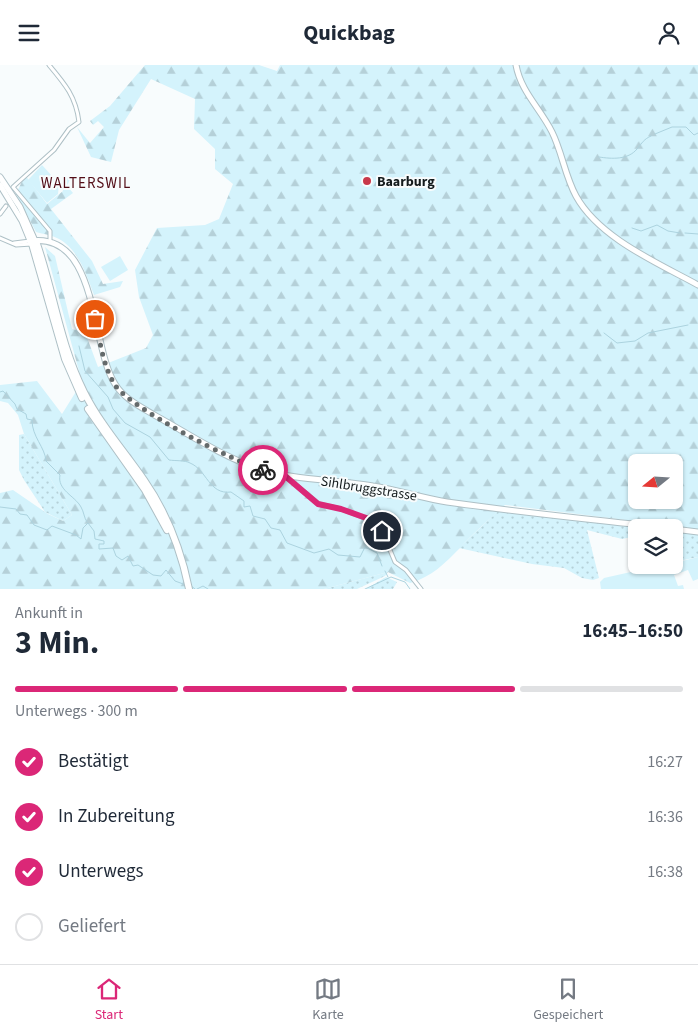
<!DOCTYPE html>
<html lang="de">
<meta charset="utf-8">
<style>
:root{--surface:#fff;--page:#f6f6f7;--text:#1f2937;--muted:#747a83;--line:#e0e1e3;--accent:#db2777}
body{margin:0;font-family:"Source Sans 3",sans-serif;background:var(--page);color:var(--text);height:100vh;display:flex;flex-direction:column;font-size:19px;white-space:nowrap}
*{box-sizing:border-box;margin:0}
p{font-size:16px;color:var(--muted)}
.icon{flex:none;width:28px;height:28px;fill:none;stroke:currentColor;stroke-width:2;stroke-linecap:round;stroke-linejoin:round}
.map{position:relative;height:524px;overflow:hidden}
.panel{display:flex;flex-direction:column;background:var(--surface);flex:1}
.panel>*{flex:none}
.needle{width:32px;rotate:252deg}
.controls{position:absolute;left:628px;top:389px;display:grid;gap:10px}
.controls a{display:grid;place-items:center;width:55px;height:55px;border-radius:8px;background:var(--surface);box-shadow:0 1px 4px #0004;font-size:25px}
.pin{position:absolute;display:grid;place-items:center;width:42px;height:42px;color:#fff;margin:-21px;border:2px solid #fff;border-radius:50%;box-shadow:0 1px 5px #0007}
.courier{position:absolute;display:grid;place-items:center;width:50px;height:50px;margin:-25px;border:4px solid #db2777;border-radius:50%;background:#fff;color:#222;box-shadow:0 1px 6px #0007}
.overview em{font-style:normal;font-weight:700}
.overview div{display:flex;flex-direction:column-reverse}
.overview{display:flex;align-items:center;justify-content:space-between;height:85px;padding:0 15px}
h1{font-size:32px;font-weight:700;line-height:38px}
.bar{display:grid;grid-template-columns:repeat(4,1fr);gap:8px 5px;align-content:center;height:60px;padding:0 15px}
.bar i{height:6px;border-radius:4px;background:var(--line)}
.bar .on{background:var(--accent)}
.bar p{grid-column:span 4}
ol{padding:0 15px;list-style:none}
li{display:flex;align-items:center;gap:15px;height:55px}
li p{margin-inline-start:auto}
li .icon{padding:5px;border-radius:50%;background:var(--accent);color:#fff;stroke-width:4}
li:last-child{color:var(--muted)}
li i{width:28px;height:28px;border:2px solid var(--line);border-radius:50%}
header{display:flex;justify-content:space-between;align-items:center;height:65px;padding:0 15px;background:var(--surface);font-size:22px;font-weight:700}
.tab-bar{display:flex;justify-content:space-around;align-items:center;height:70px;border-top:1px solid var(--line);background:var(--surface);font-size:14px;color:var(--muted)}
.tab-bar a{display:grid;justify-items:center;gap:2px}
.tab-bar .on{color:var(--accent)}
.map>svg:first-child{display:block}
.grass{fill:url(#grass-dots)}
.forest{fill:url(#forest-firs);fill-rule:evenodd}
.pitch{fill:#d4f3fc}
.lines{fill:none;stroke-linecap:round;stroke-linejoin:round}
.stream{stroke:#acd3df;stroke-width:1}
.street-casing{stroke:#aec0c6;stroke-width:5}
.secondary-casing{stroke:#aec0c6;stroke-width:7}
.primary-casing{stroke:#aec0c6;stroke-width:7}
.highway-casing{stroke:#aec0c6;stroke-width:8}
.street{stroke:#fff;stroke-width:3}
.secondary{stroke:#fff;stroke-width:5}
.primary{stroke:#fff;stroke-width:5}
.highway{stroke:#fff;stroke-width:6}
.done{stroke:#646a6b;stroke-width:5;stroke-dasharray:0 9}
.route{stroke:#db2777;stroke-width:6}
.poi-dot{fill:#c8384a;stroke:#f8fcfd;stroke-width:2}
.labels{text-anchor:middle;stroke-width:4;stroke-linejoin:round;paint-order:stroke}
.poi-label{font-size:14px;font-weight:bold;fill:#141b1d;stroke:#f8fcfd;text-anchor:start}
.street-label{font-size:14px;fill:#141b1d;stroke:#f8fcfd}
.neighbourhood-label{font-size:15px;letter-spacing:1px;fill:#520d17;stroke:#f8fcfd}
</style>
<header><svg class="icon" aria-label="menu" viewBox="0 0 24 24"><path d="M4 6h16M4 12h16M4 18h16"/></svg>Quickbag<svg class="icon" aria-label="person" viewBox="0 0 24 24"><circle cx="12" cy="8" r="4"/><path d="M4 21q1-7 8-7t8 7"/></svg></header>
<div class="map">
<svg width="698" height="524" viewBox="0 0 698 524">
<defs>
<pattern id="grass-dots" width="8" height="8" patternUnits="userSpaceOnUse" patternTransform="scale(1.25)"><rect width="8" height="8" fill="#d4f3fc"/><path d="M2 2h.1M6 6h.1" fill="none" stroke="#b5d0d8" stroke-width="1.8" stroke-linecap="round"/></pattern>
<pattern id="forest-firs" width="22" height="20" patternUnits="userSpaceOnUse" patternTransform="scale(1.25)"><rect width="22" height="20" fill="#d4f3fc"/><path d="M5 1l3.5 6h-7zM16 11l3.5 6h-7z" fill="#b5d0d8"/></pattern>
</defs>
<rect width="100%" height="100%" fill="#f8fcfd"/>
<!-- grass -->
<g class="grass">
<polygon points="24,369 72,450 63,456 45,447 24,415 19,405 19,370"/>
<polygon points="499,445 648,462 636,462 636,471 622,474 587,465 599,513 593,515 582,513 564,503 532,499 459,483"/>
<polygon points="674,466 698,470 698,492 674,497"/>
<polygon points="388,507 385,511 357,524 324,524"/>
<polygon points="386,512 397,517 393,524 366,524"/>
</g>
<!-- forest -->
<g class="forest">
<path d="M145,0H259L277,6L280,0H698V464L505,440C490,454 473,468 460,483C445,498 432,512 410,518L388,507L324,524H0V428L13,425L48,449L63,456L72,450L24,369L18,350L8,338L0,336V320L37,316L62,349L82,317L45,182L55,191L72,264L85,267L98,302L146,283L153,270L139,232L135,205L157,163L205,160L219,154L233,119L215,104V84L194,64L195,34L151,14L119,65L111,97L91,92L77,62L90,78L104,62L98,56L93,60L90,56L110,41ZM636,398H674V435H636Z"/>
<path d="M25,110L47,139L63,126L61,120L69,111L70,114L67,121L73,128L51,144L92,196L103,219L123,216L120,222L94,230C87,211 78,184 59,174C52,170 43,169 36,167L16,129Z"/>
</g>
<!-- pitch -->
<g class="pitch">
<polygon points="42,100 59,119 58,129 47,138 28,115"/>
<polygon points="120,191 128,205 110,216 101,202"/>
<polygon points="698,492 698,514 693,516 688,505 674,510 678,521 683,520 684,524 601,524 600,517 604,513 662,500 674,500 674,498"/>
</g>
<g class="lines">
<!-- stream -->
<g class="stream">
<polyline points="655,69 672,62 686,62 694,70 698,68"/>
<path d="M599,92C612,94 628,95 637,84C642,78 644,74 651,71"/>
<polyline points="632,163 641,166 657,160 668,166 680,168"/>
<polyline points="685,168 698,169"/>
<polyline points="604,268 617,278 635,276 648,268 688,260"/>
<path d="M79,281L85,306L108,332L113,344L125,358L150,372L169,395C175,396 185,395 190,398C207,405 209,430 231,427L244,436V442L250,441L253,451L265,454L271,463L280,465L287,478L314,488L329,484L338,490L360,492L365,482L377,488L382,501"/>
<path d="M0,327L3,326L15,339L17,344L26,349L27,354L32,355C32,372 45,382 46,396L60,410C57,425 75,431 81,442C84,447 84,453 87,457"/>
<polyline points="0,442 16,444 20,449 27,450 34,460 47,465 52,461 76,470 81,474 83,463 88,458 94,466 95,474 104,476 104,479 99,479 99,484 113,483 116,491 122,495 128,491 133,501 138,500 153,510 161,511 166,505 175,516 186,520"/>
<polyline points="385,506 388,512"/>
<polyline points="190,520 195,524"/>
<polyline points="197,524 203,521 208,524"/>
<polyline points="365,524 391,512 405,517 410,524"/>
</g>
<defs>
<g id="street">
<path d="M49,0C65,19 76,32 79,57L69,64L54,85L13,122L50,166V176"/>
<polyline points="0,149 6,141"/>
<polyline points="0,173 16,180 32,179"/>
<polyline points="14,178 30,176"/>
<polyline points="284,410 319,439 341,444 375,457 382,466 395,497 406,505 421,524"/>
</g>
<path id="secondary" d="M516,0C521,27 540,43 552,67C562,87 565,111 576,131C599,173 658,198 698,220"/>
<g id="primary">
<polyline points="0,112 20,142 36,178"/>
<polyline points="0,120 22,156 31,178"/>
<path d="M30,176C99,166 90,280 115,319C124,334 141,342 156,351C189,369 221,391 257,403C295,416 335,414 373,421C398,425 422,433 447,437C517,447 588,454 658,462"/>
<polyline points="674,464 698,467"/>
</g>
<g id="highway">
<polyline points="32,179 65,294 82,333"/>
<path d="M37,179C54,228 60,280 84,327C100,359 124,386 144,415C167,448 181,485 189,524"/>
<polyline points="88,344 145,425 167,465"/>
</g>
</defs>
<!-- street casing -->
<use href="#street" class="street-casing"/>
<!-- secondary casing -->
<use href="#secondary" class="secondary-casing"/>
<!-- primary casing -->
<use href="#primary" class="primary-casing"/>
<!-- highway casing -->
<use href="#highway" class="highway-casing"/>
<!-- street -->
<use href="#street" class="street"/>
<!-- secondary -->
<use href="#secondary" class="secondary"/>
<!-- primary -->
<use href="#primary" class="primary"/>
<!-- highway -->
<use href="#highway" class="highway"/>
</g>
<g class="lines">
<!-- done -->
<path class="done" d="M95,254C100,276 103,301 115,320C130,343 234,397 263,405"/>
<!-- route -->
<polyline class="route" points="263,405 284,410 318,439 341,444 369,454 382,466"/>
</g>
<!-- markers -->
<circle class="poi-dot" cx="367" cy="116" r="5"/>
<g class="labels">
<!-- poi labels -->
<g class="poi-label">
<text x="377" y="121">Baarburg</text>
</g>
<!-- street labels -->
<g class="street-label">
<text transform="translate(369 423) rotate(9)" y="5">Sihlbruggstrasse</text>
</g>
<!-- neighbourhood labels -->
<g class="neighbourhood-label">
<text x="86" y="123">WALTERSWIL</text>
</g>
</g>
</svg>
<div class="controls">
<a><svg class="needle" viewBox="-14 -14 28 28"><path d="M0-13l5 13h-10z" fill="#e53935"/><path d="M0 13l5-13h-10z" fill="#747a83"/></svg></a>
<a><svg class="icon" aria-label="layers" viewBox="0 0 24 24"><path d="M12 4l9 5-9 5-9-5zM3 14l9 5 9-5"/></svg></a>
</div>
<div class="pin" style="left:95px;top:254px;background:#ea580c"><svg class="icon" aria-label="bag" viewBox="0 0 24 24"><path d="M5 8h14l-1 12H6zM9 8a3 3 0 0 1 6 0"/></svg></div>
<div class="pin" style="left:382px;top:466px;background:#1f2937"><svg class="icon" aria-label="home" viewBox="0 0 24 24"><path d="M3 11l9-7 9 7M6 9v11h12V9"/></svg></div>
<div class="courier" style="left:263px;top:405px"><svg class="icon" aria-label="bike" viewBox="0 0 24 24"><circle cx="6" cy="16" r="4"/><circle cx="18" cy="16" r="4"/><path d="M6 16l4-8h5l3 8M10 8l3 8H6M13 5h3"/></svg></div>
</div>
<section class="panel">
<div class="overview"><div><h1>3 Min.</h1><p>Ankunft in</p></div><em>16:45–16:50</em></div>
<div class="bar"><i class="on"></i><i class="on"></i><i class="on"></i><i></i><p>Unterwegs · 300 m</p></div>
<ol>
<li><svg class="icon" aria-label="check" viewBox="0 0 24 24"><path d="M5 12l5 5 9-10"/></svg>Bestätigt<p>16:27</p></li>
<li><svg class="icon" aria-label="check" viewBox="0 0 24 24"><path d="M5 12l5 5 9-10"/></svg>In Zubereitung<p>16:36</p></li>
<li><svg class="icon" aria-label="check" viewBox="0 0 24 24"><path d="M5 12l5 5 9-10"/></svg>Unterwegs<p>16:38</p></li>
<li><i></i>Geliefert</li>
</ol>
</section>
<nav class="tab-bar">
<a class="on"><svg class="icon" aria-label="home" viewBox="0 0 24 24"><path d="M3 11l9-7 9 7M6 9v11h12V9"/></svg>Start</a>
<a><svg class="icon" aria-label="map" viewBox="0 0 24 24"><path d="M3 6l6-2 6 2 6-2v14l-6 2-6-2-6 2zM9 4v14M15 6v14"/></svg>Karte</a>
<a><svg class="icon" aria-label="saved" viewBox="0 0 24 24"><path d="M7 4h10v16l-5-4-5 4z"/></svg>Gespeichert</a>
</nav>
